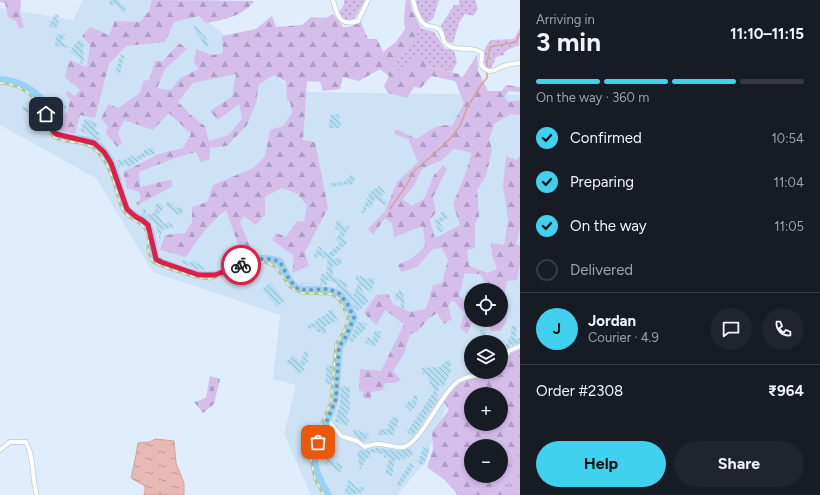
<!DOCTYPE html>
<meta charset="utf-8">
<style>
:root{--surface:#171b24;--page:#20242c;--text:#f1f3f6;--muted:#9ea1a6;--line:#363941;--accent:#3fd1ed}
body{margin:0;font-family:Figtree,sans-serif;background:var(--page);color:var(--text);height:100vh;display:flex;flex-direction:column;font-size:15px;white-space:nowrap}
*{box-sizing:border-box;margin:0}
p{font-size:13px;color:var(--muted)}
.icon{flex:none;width:22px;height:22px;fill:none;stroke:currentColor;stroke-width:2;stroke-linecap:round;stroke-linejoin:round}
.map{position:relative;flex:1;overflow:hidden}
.sheet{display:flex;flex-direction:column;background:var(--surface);width:300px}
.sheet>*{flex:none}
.buttons{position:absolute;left:464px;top:283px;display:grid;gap:8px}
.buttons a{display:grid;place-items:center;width:44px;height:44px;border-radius:50%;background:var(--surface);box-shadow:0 2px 6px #0003;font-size:20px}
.pin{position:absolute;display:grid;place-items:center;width:34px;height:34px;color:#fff;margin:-17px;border-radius:8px;box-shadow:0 2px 6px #0006}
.courier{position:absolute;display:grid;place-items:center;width:40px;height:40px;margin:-20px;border:3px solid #e11d48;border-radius:50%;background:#fff;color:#222;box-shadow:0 1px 5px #0007}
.head em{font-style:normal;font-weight:700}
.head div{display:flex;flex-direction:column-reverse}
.head{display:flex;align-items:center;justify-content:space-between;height:68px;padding:0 16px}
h1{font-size:26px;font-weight:700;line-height:30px}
.bar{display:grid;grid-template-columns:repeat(4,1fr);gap:6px 4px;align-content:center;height:48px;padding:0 16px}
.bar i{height:5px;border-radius:3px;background:var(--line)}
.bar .current{background:var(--accent)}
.bar p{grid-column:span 4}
.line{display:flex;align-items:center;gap:10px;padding:0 16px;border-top:1px solid var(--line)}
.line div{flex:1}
.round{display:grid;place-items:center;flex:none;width:42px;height:42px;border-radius:21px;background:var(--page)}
ol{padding:0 16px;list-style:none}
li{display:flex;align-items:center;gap:12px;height:44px}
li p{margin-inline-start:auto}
li .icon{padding:4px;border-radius:50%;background:var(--accent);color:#111;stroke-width:4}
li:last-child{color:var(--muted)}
li i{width:22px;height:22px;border:2px solid var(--line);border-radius:50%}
.primary-button{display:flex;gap:8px;margin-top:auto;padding:8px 16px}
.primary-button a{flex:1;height:46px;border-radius:24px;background:var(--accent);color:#111;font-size:16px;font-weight:700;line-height:46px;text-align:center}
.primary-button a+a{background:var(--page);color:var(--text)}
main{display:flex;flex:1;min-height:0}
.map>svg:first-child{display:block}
.residential{fill:#cee2f5;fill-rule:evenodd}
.grass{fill:url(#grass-dots)}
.forest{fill:url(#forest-firs);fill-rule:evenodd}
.cemetery{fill:url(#cemetery-stones)}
.park{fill:url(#park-tufts)}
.water{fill:url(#water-ripples);stroke:#d9a09a}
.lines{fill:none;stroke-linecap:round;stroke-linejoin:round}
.stream{stroke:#d9a09a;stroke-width:1.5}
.building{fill:url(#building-back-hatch)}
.minor-casing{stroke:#b7cddc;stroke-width:5.5}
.trunk-casing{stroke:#c4ced3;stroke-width:8}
.minor{stroke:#fff;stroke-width:4}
.trunk{stroke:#94d4fc;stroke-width:7}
.rail-casing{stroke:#b4c69f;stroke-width:3}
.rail{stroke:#e7f2ff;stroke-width:1.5;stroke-dasharray:4.5;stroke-linecap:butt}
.done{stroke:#7c96a5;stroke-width:4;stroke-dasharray:0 7.2}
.route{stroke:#e11d48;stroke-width:5}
</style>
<main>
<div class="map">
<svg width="520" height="495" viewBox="0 0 520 495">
<defs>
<pattern id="grass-dots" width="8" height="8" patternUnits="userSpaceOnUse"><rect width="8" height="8" fill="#d6beeb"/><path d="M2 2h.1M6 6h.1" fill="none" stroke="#af9ec3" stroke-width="1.8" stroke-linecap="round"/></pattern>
<pattern id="forest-firs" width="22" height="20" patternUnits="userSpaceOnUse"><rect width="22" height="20" fill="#d6beeb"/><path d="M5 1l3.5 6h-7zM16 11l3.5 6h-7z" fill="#af9ec3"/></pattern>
<pattern id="cemetery-stones" width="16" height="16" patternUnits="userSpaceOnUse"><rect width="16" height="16" fill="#d6beeb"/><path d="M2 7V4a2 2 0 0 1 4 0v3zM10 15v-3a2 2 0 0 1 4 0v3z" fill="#af9ec3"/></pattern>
<pattern id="park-tufts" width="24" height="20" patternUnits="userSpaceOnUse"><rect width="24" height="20" fill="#d6beeb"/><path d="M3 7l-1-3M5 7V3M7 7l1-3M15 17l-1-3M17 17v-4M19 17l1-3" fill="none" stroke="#af9ec3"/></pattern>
<pattern id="water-ripples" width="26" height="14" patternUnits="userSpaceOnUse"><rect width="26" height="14" fill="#e7b8b4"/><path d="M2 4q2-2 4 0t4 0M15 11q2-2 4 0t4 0" fill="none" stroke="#bd9997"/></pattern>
<pattern id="building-back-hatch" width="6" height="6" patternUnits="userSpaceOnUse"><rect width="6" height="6" fill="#b5ddf1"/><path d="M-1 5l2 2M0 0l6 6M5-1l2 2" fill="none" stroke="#95b7c8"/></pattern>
</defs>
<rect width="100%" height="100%" fill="#e0edfd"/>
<!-- residential -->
<path class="residential" d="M83,0H217L205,19L296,92L520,95V355L501,366V342H471V372H491L451,396L422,466L397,495H311L284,434L296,385L273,379L280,315L153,272L96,178L0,125V8L73,20ZM471,290H501V320H471Z"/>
<!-- grass -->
<g class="grass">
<polygon points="344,0 365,0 355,18 349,21 345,20 339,12 344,5"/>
<path d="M415,0H439L433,19L427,23C420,18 416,8 415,0Z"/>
<polygon points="459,0 475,0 478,9 473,16 465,14 459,23 453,43 447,41 441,25 454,5 459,5"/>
<polygon points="421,28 434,32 444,48 454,51 457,62 452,72 428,67 402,73 393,67"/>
<path d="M520,28L519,45L505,51L504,55L496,57L491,69L485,67C484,54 482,50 491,40L514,39Z"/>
</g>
<!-- forest -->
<g class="forest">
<polygon points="0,0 21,0 20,13 24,27 19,29 16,21 8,17 5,3 0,2"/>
<path d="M152,0L254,1C244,16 223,20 206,23L199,16L174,22L165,42L126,46L109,64L95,118L80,115L75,134L59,130L63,114L68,112L70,99L65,94L68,91L74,96L80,90L65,77L69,60L87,67L90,45L82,36L90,27L109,35L115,21L140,22L149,11Z"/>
<path d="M406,0H410L412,11L421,28L393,67L402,73L416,56L429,62L428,67L459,74L462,78L477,55L478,71L488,91H502L506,85L520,87V92L509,91L504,97L509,102L519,100L520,102V115L511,114L495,123L489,139L492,150L486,176L477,190L479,217L475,223V248L467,250L469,266L488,273L497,269L492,255L491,243L504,245L508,219L503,186L506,156L517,160L520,156V229L516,244L520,246V264L517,280L507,281L504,296L509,304L506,321L501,331H491L489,320H501V290H491V286L486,284L480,274L465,273L459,295L471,309V320H473L467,334L460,327L465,313L453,300L448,306L452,319L444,324L437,313L428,319L417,332L410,334L404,354L393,371L401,380L396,383H385L383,390L371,392V400L363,398V392L359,390L360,369L381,371L404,324L385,310L376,325L364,313L376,295L388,294L393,304L410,312L426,309L433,285L442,283L448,260L442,248L433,249L417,267L401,272L398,265L414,257L425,246L423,226L394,237L392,223L385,218L373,235L368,229L385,211L397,182L418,162L408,139L394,134L396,129L417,139C429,131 437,123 452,126L464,103L455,81L431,76L421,88L414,87L407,98L388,93L384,86L389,76L380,69L359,81L343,77L340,89L323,91L320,82L307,81L303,140L315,142L328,208L305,252L309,266L292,273L294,256L272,240L276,233L286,237L297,221L304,222L307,206L298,194L282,188L265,197V215L255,225L244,216L240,222L251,249L241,253L226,210C209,223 198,239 186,257L160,250L165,235L185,233L192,222V207L207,202L213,185L253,168L265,156L270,130L283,126L292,113L290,102L287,100L286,82L274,75L259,84L256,103L247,125L227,146L210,148V159L201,162L196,152L178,157L139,172L140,187C151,185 160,181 171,180L173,186L138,205L136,203L141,198L139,192L127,188L123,172L159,154L183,148L191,134L169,113L153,130L124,120L118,133L122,144L117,147L106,133L108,126L101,119L108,104L118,108L140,93L143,81L149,80L155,61H163L179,43L187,49L165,69L157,88L171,90L180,78L199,69L194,62L196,49L212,55L223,53L222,36L256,29L272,16L276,27L302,25L311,17L326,18L333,14L343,27H349L361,22L368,39H377L383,52L396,42L405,29L404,16ZM236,74L232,97L210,111L218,120L239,104L242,118L229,135L209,141L205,126L193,117L178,102L193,83ZM454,149L472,153L465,175L453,204L460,225L435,238L430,220L436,212L433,197L447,169L443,166L434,175L424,199L412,206L403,199L413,187L422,169L442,160Z"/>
<path d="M520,349V495H458L445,480L427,467L433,449L432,432L449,410L443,400C454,385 462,380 480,377C486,376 490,376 495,372H501C501,360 510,353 520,349ZM471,394H501V424H471ZM471,446H501V476H471Z"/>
</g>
<!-- cemetery -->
<polygon class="cemetery" points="210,376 220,379 214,404 203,413 194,402 206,398"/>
<!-- park -->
<polygon class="park" points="520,443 520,495 506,495 500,476 501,476 501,459"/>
<!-- water -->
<polygon class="water" points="155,439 174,441 176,463 184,483 184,495 144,495 145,492 145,486 131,478 136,455 138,443 150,442"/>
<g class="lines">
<!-- stream -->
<polyline class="stream" points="390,209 406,186 415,170 432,156 449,140 460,126 467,108 481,85 487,78 487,63 490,47 516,42 520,33"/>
</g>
<!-- building -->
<g class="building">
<polygon points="110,0 119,0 122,6 123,5 127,9 123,13 115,4 109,6"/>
<polygon points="55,14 59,16 57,21 59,22 56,29 49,26"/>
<polygon points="194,24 204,36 205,35 209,45 205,47 201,39 195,32"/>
<polygon points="65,34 62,42 72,48 55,46 56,35"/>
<polygon points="80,39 86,45 83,47 84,64 80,63 80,59 70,52 75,44"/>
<polygon points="121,54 125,56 122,64 120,74 115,72"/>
<polygon points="55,100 68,107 59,111 60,112 55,116 50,107"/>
<polygon points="23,106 31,109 33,108 37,116 39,115 41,120 33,123 29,113 22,110"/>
<polygon points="339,114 341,128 329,128 330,115"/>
<polygon points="85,118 97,124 95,130 100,133 98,136 101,138 100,141 90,136 91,135 80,131"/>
<polygon points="153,147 155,154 146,156 128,168 126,164 119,168 116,161 120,159 122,161 133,155 134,158 144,152 144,150"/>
<polygon points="351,174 356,178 351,186 349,184 331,187 330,183 344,182 346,179 347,180"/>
<polygon points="379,186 385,192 380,197 387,202 385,205 375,199 371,208 367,206 366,213 361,213 369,195 368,194"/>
<polygon points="168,201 174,204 172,207 183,208 182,215 174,214 175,212 165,205"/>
<polygon points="158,202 164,207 158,215 164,224 169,222 169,224 172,223 173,227 162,230 160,240 156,225 142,214 141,210 146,209 147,216 149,213 151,215 157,208 154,207"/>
<polygon points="444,211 449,217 440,223 444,230 440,233 434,221 442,216 440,213"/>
<polygon points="337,220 342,222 341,224 346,227 348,225 350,226 343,238 348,242 331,259 341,258 341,265 333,266 333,276 348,284 346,288 353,296 359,281 355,279 357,275 369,279 370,278 375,279 371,292 360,286 369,302 362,306 363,308 357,311 348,296 343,292 336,287 337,284 327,280 327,285 301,284 301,282 310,284 320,284 321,274 326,274 327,266 328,267 327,259 318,255 316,259 313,257 319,246 322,248 321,250 328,254 340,243 335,239 341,232 335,228"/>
<polygon points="183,260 191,263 192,260 205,268 204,270 196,269 182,263"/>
<polygon points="270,283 271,283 285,301 277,307 262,289"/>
<polygon points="399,287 404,297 405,308 401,308 400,299 397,301 394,295 399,291"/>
<polygon points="333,309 338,321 326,326 326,334 322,334 322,332 317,332 317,327 308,329 308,324 316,323 315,320 329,313 328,311"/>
<polygon points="359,321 367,324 364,331 356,338 352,343 349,341"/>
<polygon points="512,326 517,327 515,339 520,338 520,343 510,345 510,346 506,349 504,346 508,343 508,338 510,338"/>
<polygon points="485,329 487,338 492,337 493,342 479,342 478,338 481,337 479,330"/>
<polygon points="375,330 381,332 379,341 374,347 365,342 368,337 372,340"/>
<polygon points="305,351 309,353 306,359 309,361 303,367 305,370 298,374 297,372 295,374 296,371 290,364 289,365 286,361 294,355 300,363"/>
<polygon points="448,359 453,364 449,367 452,369 443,387 439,385 439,391 436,391 438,399 435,404 413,436 407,432 434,391 426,374 422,375 422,368 440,367"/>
<polygon points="333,361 331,384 325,384 326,364 330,366"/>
<polygon points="341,386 351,387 350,392 349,392 350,408 346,418 350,420 347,426 335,421 340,404"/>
<polygon points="414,395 418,396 416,406 409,413 410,410 405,405 410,400 412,403"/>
<polygon points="392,417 399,418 397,427 395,426 394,435 379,435 379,430 388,429 389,420 391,421"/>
<polygon points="353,429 369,434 365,442 354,436"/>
<polygon points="423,447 430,449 424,465 418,463"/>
<polygon points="377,448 400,451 410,448 413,455 402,460 395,460 392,476 385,474 389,458 384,457 384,454 370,452 371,458 367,458 360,470 357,451"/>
<polygon points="327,458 343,466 340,472 333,469 334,467 325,464"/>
<polygon points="410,463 414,466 408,476 407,476 400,487 396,485"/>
<polygon points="350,480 356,488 363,487 364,492 350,495 344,492 348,484 346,482"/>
</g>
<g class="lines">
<defs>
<g id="minor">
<path d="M333,0C337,15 339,27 358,21L368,0"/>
<path d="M413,0C415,8 419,24 428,26C433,27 436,26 440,30C446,38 438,43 455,48C464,50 474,47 482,53L481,65C491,77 495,68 507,65C511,64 516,63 520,63"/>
<polyline points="501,361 509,351 520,346"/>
<path d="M328,420L341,436L357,441L365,447C368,446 373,444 377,444C386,443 395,449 404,447C421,442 440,396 456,383C466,374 480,377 491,372"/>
<path d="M0,450L10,442H26C35,459 31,477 37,495"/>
</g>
<path id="trunk" d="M0,80C14,80 34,89 42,101C49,111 45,127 56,134C66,141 83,137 94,143C116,155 117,187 126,207C130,217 144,217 148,226C153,236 153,249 156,259L161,262C178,268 197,278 215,275C240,270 252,251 280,262C284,270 289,284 297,288C303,291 309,290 316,290C341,289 344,297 354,318L346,336L339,347L335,399L314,456C314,471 321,483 328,495"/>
</defs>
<!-- minor casing -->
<use href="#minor" class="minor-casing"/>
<!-- trunk casing -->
<use href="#trunk" class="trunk-casing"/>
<!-- minor -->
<use href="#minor" class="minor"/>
<!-- trunk -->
<use href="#trunk" class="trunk"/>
<defs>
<path id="rail" d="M0,83C15,83 33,93 40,107C45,116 44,126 51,134C60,145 81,139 93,148C108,160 113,179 118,196C119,201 121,208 125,213C130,219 139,221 144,227C150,234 148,243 148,251C149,254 151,258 153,262L170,269L195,277L209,279L264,262L273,265L281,274L290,287L302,293L331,294L339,299L348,317L345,329L336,345L331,402L321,425L311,460L315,479L324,495"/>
</defs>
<!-- rail casing -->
<use href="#rail" class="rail-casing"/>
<!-- rail -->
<use href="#rail" class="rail"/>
</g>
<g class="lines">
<!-- done -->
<path class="done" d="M241,265C256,259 265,256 280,262L289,279L296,288L305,290L329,289L340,294L348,305L354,318L346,336L339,347L336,399L318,442"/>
<!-- route -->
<polyline class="route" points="46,114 49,127 56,134 94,143 104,152 111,163 127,209 136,217 142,220 148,225 156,259 161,262 199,275 215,275 241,265"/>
</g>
</svg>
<div class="buttons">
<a><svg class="icon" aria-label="locate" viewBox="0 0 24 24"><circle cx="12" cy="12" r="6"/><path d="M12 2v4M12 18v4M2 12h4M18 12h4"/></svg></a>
<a><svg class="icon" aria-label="layers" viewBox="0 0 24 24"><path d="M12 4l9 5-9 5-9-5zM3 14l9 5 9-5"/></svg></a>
<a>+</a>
<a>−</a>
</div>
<div class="pin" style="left:318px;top:442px;background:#ea580c"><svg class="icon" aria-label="bag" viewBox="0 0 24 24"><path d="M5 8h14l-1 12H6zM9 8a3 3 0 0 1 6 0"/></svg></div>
<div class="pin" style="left:46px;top:114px;background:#1f2937"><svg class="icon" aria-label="home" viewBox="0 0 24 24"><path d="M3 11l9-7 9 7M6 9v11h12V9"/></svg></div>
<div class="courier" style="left:241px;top:265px"><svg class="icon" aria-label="bike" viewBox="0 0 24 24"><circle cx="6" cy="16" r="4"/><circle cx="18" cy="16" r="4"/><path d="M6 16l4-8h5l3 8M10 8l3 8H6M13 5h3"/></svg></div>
</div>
<section class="sheet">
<div class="head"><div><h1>3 min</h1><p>Arriving in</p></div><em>11:10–11:15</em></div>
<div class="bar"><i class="current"></i><i class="current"></i><i class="current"></i><i></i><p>On the way · 360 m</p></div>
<ol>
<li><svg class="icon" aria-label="check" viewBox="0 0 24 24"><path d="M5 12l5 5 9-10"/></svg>Confirmed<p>10:54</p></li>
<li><svg class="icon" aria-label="check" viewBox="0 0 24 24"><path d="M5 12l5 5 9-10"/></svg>Preparing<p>11:04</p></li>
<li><svg class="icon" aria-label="check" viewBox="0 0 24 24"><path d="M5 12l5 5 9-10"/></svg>On the way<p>11:05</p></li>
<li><i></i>Delivered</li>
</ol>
<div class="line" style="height:72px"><b class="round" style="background:var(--accent);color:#111">J</b><div><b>Jordan</b><p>Courier · 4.9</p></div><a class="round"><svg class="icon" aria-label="chat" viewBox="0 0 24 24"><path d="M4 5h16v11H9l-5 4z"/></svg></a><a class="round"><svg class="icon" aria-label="phone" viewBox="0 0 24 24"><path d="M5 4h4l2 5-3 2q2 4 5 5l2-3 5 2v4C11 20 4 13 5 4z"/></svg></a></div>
<div class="line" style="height:52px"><div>Order #2308</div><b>₹964</b></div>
<div class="primary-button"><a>Help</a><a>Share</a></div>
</section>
</main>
